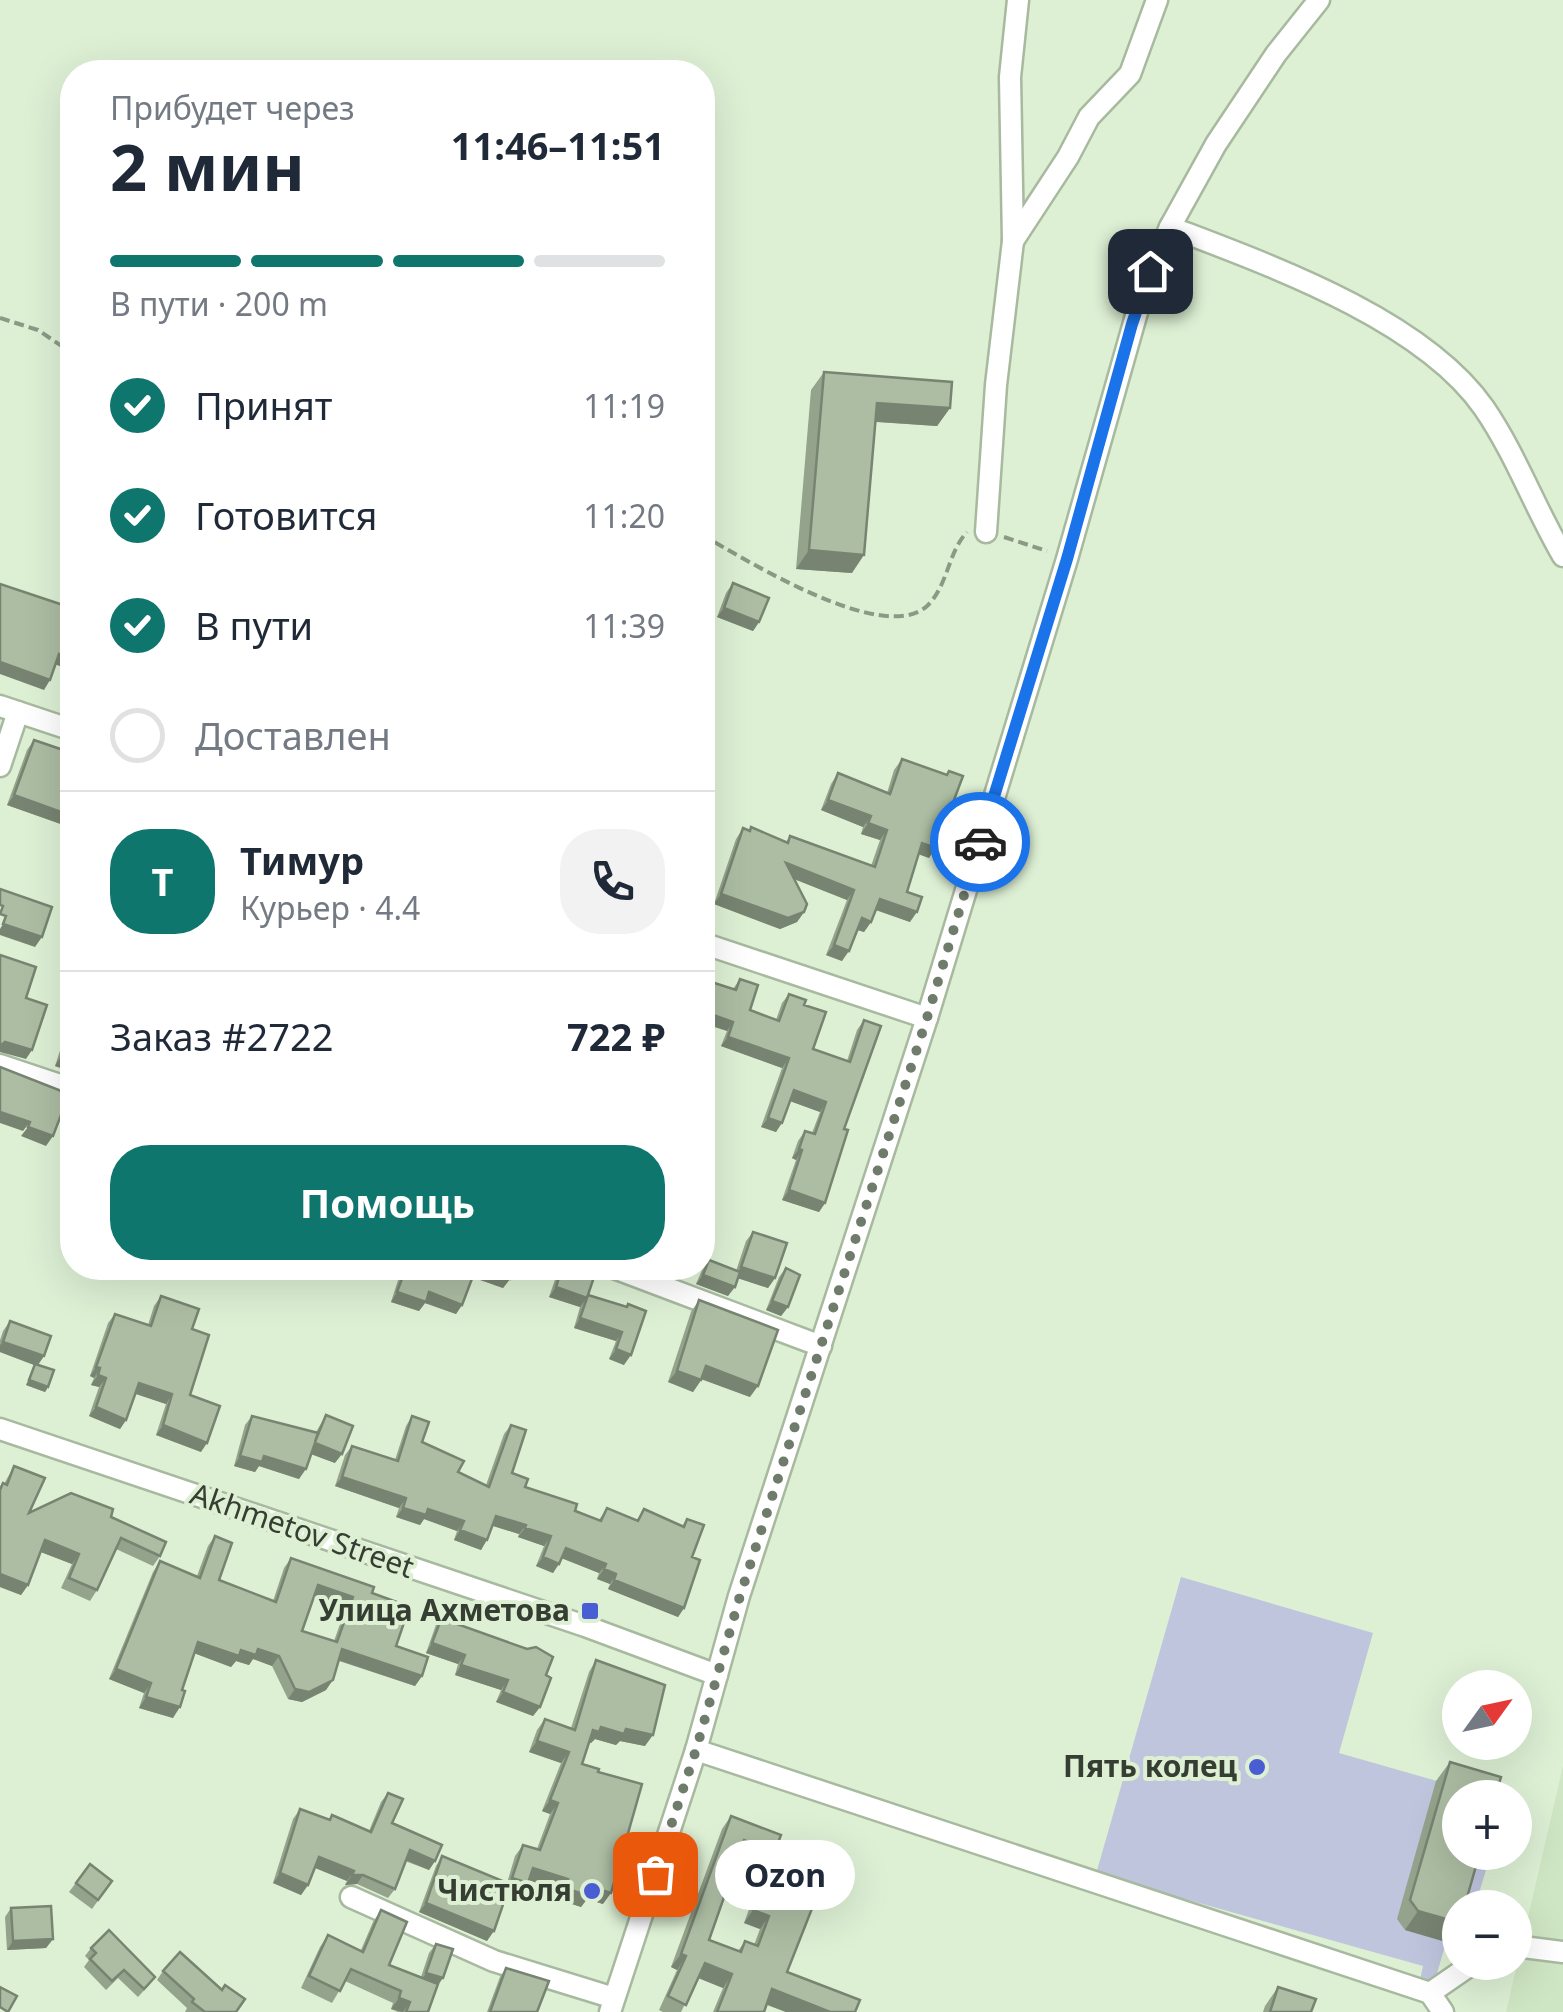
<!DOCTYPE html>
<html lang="ru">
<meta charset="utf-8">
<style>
:root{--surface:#fff;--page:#f2f2f3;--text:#1f2937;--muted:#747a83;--line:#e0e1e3;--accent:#0f766e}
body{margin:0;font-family:"Noto Sans",sans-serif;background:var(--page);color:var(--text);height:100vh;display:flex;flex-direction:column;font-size:38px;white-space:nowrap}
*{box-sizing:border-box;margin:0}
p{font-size:32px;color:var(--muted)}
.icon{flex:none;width:55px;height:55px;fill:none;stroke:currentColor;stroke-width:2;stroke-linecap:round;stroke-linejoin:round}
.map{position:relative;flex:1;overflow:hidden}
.panel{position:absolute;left:60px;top:60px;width:655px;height:1220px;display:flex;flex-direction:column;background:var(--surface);border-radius:40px;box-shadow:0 10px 40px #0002}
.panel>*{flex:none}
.needle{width:65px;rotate:57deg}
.fabs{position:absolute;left:1442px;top:1670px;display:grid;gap:20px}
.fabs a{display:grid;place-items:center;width:90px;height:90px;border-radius:50%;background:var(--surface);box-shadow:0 10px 40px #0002;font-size:50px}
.pin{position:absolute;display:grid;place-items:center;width:85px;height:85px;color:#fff;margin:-42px;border-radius:20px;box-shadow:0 5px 15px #0006}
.courier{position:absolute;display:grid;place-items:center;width:100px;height:100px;margin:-50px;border:8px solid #1a73e8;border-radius:50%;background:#fff;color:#222;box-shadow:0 2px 12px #0007}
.bubble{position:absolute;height:70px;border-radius:35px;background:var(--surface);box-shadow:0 10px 40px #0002;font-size:32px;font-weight:700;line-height:70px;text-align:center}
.head em{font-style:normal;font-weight:700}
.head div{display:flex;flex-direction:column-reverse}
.head{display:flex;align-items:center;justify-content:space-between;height:170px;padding:0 50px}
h1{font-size:65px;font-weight:700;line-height:75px}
.bar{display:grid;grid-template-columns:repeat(4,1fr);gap:15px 10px;align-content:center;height:120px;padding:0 50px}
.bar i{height:12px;border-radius:8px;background:var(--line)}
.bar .active{background:var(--accent)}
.bar p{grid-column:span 4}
.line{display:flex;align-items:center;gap:25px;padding:0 50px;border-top:2px solid var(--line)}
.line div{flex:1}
.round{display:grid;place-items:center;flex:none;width:105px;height:105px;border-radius:40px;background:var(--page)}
ol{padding:0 50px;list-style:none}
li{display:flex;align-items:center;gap:30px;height:110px}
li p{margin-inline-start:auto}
li .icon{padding:10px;border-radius:50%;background:var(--accent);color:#fff;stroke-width:4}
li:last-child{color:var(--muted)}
li i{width:55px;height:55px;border:5px solid var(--line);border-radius:50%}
.button{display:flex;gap:20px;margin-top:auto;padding:20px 50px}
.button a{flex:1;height:115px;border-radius:40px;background:var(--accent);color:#fff;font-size:40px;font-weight:700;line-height:115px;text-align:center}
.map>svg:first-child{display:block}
.built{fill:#cfe6c4}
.green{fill:#bec5dd}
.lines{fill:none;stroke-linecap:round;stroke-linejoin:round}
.minor-casing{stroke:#a7b99e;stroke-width:25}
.path{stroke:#8c9985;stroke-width:4;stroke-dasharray:10 5;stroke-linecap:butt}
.minor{stroke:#fff;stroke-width:20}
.wall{fill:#94a38c;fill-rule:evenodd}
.shaded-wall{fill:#788472}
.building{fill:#acbda3;stroke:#788472;stroke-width:2.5;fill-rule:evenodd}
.done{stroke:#707c6b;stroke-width:10;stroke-dasharray:0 18}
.route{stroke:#1a73e8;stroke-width:12}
.poi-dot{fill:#4a5ed3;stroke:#ddf0d4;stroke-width:4}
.labels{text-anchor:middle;stroke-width:8;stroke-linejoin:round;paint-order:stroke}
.street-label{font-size:30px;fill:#363d32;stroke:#ddf0d4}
.poi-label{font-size:30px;font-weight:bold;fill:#363d32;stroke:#ddf0d4;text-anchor:end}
</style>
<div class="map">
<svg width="1563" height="2012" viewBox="0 0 1563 2012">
<rect width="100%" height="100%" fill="#ddf0d4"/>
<!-- built -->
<polygon class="built" points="1563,1766 1563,2012 1506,2012"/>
<!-- green -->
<polygon class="green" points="1181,1577 1373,1633 1339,1753 1493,1797 1460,1798 1460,1852 1491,1853 1475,1907 1460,1908 1460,1942 1447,1939 1434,1984 1420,1980 1423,1966 1096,1874"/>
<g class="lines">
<defs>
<g id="minor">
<path d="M1170,227C1269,265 1422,319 1484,408C1515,453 1535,508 1563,556"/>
<polyline points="1013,241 1068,157 1089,117 1130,74 1157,0"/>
<polyline points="986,532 996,385 1013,241 1010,77 1018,0"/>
<polyline points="0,706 72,730"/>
<polyline points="0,766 18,712"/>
<polyline points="702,943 927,1018"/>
<polyline points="0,1065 72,1089"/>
<polyline points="614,1268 821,1346"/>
<polyline points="0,1429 585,1626 717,1675"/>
<polyline points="696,1750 1430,1993 1475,1962"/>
<polyline points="351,1897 494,1961 614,1998"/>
<polyline points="1515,1946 1563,1952"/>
<polyline points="1430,1993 1443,2012"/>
<polyline points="610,2012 696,1750 739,1596 927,1018 1067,559 1143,291 1170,227 1216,144 1276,54 1319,0"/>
</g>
</defs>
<!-- minor casing -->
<use href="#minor" class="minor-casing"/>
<!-- path -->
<g class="path">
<polyline points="0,318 38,330 72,353"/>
<path d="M702,535C745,559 883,646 927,606C948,586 948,552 967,532"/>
<polyline points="1004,537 1047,551"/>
</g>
<!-- minor -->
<use href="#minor" class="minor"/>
</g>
<!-- wall -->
<g class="wall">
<polygon points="824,372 950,408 937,426 876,422 852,573 796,569 811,390"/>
<polygon points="733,583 759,622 753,631 717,617 726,593"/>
<polygon points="34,740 72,753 72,828 7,805 27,750"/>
<polygon points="902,759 946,775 949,771 929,858 919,854 907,892 910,922 876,910 871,922 864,932 857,930 842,961 826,955 847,900 794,879 804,912 797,922 780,929 714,904 736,839 743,828 749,831 751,827 786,842 790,836 871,866 880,840 861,834 863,827 821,810 831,784 838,773 887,793 894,770"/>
<polygon points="740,979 750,1010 776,1020 782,1003 789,994 804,1005 813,1049 847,1061 857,1030 864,1020 844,1129 825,1203 819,1212 782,1200 796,1160 792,1158 798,1141 805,1131 812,1133 820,1112 790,1101 776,1132 761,1127 782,1068 721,1046 727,1031 733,989"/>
<polygon points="72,1022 72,1072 55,1066 66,1032"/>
<polygon points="753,1232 775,1278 768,1288 738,1278 728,1296 696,1284 702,1270 709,1260 736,1271 746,1241"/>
<polygon points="402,1268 514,1268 510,1279 503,1288 472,1277 462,1305 456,1314 425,1303 419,1311 391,1302"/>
<polygon points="559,1268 597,1268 588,1295 626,1307 624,1365 609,1359 616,1341 574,1328 580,1307 549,1297"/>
<polygon points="786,1268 788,1307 781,1316 766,1310 779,1277"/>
<polygon points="161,1296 192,1329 190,1395 201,1452 156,1435 166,1404 136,1394 126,1420 120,1429 89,1416 99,1387 91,1385 94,1378 90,1376 108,1323 115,1314 148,1325 154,1306"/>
<polygon points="699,1300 750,1397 702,1379 693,1392 668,1382 691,1312"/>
<polygon points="10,1321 44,1356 38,1365 48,1387 45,1392 26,1385 34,1365 0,1352 0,1340 3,1331"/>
<polygon points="326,1415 335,1463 311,1454 299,1479 259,1466 255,1472 234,1466 245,1425 252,1416 316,1432"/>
<polygon points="412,1416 422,1442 458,1472 486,1485 504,1434 511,1425 512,1473 525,1487 599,1520 607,1508 636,1521 644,1509 682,1526 687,1519 692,1557 684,1608 678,1617 608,1589 610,1584 597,1579 599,1573 561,1558 553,1573 536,1566 544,1546 518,1537 519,1534 493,1526 481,1550 454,1540 457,1531 424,1519 420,1525 396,1517 399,1508 335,1486 345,1455 352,1446 395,1460 406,1426"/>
<polygon points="14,1466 29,1513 111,1517 160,1556 153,1566 116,1549 97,1590 90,1601 61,1588 72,1564 41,1552 28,1585 21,1595 0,1587 0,1487 3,1483 4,1484"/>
<path d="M215,1536L219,1580L273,1601L284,1568L291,1558L372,1593L401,1615L396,1646L422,1676L415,1686L339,1661L326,1690L302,1702L288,1699L272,1666L253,1659L249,1665L236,1661L231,1667L194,1653L173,1718L139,1708L144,1693L109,1679L153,1572L160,1561L197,1576L208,1546ZM314,1596L346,1607L334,1641L302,1631Z"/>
<polygon points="445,1609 457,1624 546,1675 540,1707 533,1716 496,1702 501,1690 455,1675 458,1664 426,1653 438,1619"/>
<polygon points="596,1660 645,1746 620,1741 616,1745 595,1739 591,1743 589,1743 582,1764 603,1904 587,1899 581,1907 557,1899 560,1891 529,1880 521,1894 508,1891 487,1941 419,1912 436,1866 442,1856 507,1883 515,1856 523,1845 537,1849 550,1814 542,1811 561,1763 529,1752 537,1730 545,1719 571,1728 589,1672"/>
<polygon points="1450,1762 1460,1923 1446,1942 1405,1930 1397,1919 1436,1781"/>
<polygon points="388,1793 392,1823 435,1861 429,1870 405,1861 395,1889 388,1898 357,1884 345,1885 347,1881 315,1868 308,1885 301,1895 273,1883 293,1819 300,1809 329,1820 332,1815 369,1831 381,1802"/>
<polygon points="731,1816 765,1865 739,1855 709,1940 738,1951 745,1941 754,1945 760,1929 744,1923 763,1871 773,1857 787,1972 855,2012 786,2012 767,2005 764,2012 713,2012 723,1988 698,1978 681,2012 663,2012 659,2010 677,1970 671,1967 722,1829"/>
<polygon points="90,1864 112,1881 92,1909 69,1892"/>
<polygon points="11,1908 53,1939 46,1948 7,1950 5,1917"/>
<polygon points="381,1910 389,1965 421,1977 429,1953 436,1944 437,1986 428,2012 398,2012 391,2009 393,2003 345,1981 332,2003 301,1988 320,1947 328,1935 361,1950 373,1922"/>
<polygon points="91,1948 149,1985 138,1997 118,1978 106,1990 84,1967 89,1960 85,1956"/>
<polygon points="506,1968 537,2012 487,2012 500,1977"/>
<polygon points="163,1971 236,2012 185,2012 187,2008 157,1980"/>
<polygon points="1278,1987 1311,2012 1263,2012 1265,2006"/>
</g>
<!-- shaded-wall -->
<g class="shaded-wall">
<polygon points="877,403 950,408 937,426 865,421"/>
<polygon points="809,550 864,555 852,573 796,569"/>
<polygon points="724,608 759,622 753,631 717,617"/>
<polygon points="59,654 72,659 72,671 52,663"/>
<polygon points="0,662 50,680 44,690 0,674"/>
<polygon points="14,795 72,816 72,828 7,805"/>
<polygon points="828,800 871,816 863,827 821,810"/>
<polygon points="868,823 887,830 880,840 861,834"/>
<polygon points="922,843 936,848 929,858 915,853"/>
<polygon points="786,863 854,890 847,900 779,873"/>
<polygon points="721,894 804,912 797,922 780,929 714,904"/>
<polygon points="880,899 917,912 910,922 873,909"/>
<polygon points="862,918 871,922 864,932 855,929"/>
<polygon points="3,924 42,937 35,947 0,935 0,929"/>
<polygon points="834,945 849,951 842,961 826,955"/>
<polygon points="702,1011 733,1022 727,1031 702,1023"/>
<polygon points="728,1037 789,1058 782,1068 721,1046"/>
<polygon points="5,1042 32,1050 26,1059 0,1052 0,1046"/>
<polygon points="61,1056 72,1060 72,1072 55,1066"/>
<polygon points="794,1090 826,1102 820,1112 787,1100"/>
<polygon points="0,1112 30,1122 23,1131 0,1123"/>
<polygon points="768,1118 782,1123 776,1132 761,1127"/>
<polygon points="28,1127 53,1136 46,1146 21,1136"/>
<polygon points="799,1149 802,1150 796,1160 792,1158"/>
<polygon points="789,1190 825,1203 819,1212 782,1200"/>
<polygon points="741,1267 775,1278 768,1288 734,1277"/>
<polygon points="475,1268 480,1268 510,1279 503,1288 469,1276"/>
<polygon points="703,1275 735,1287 728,1296 696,1284"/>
<polygon points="556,1287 587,1298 580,1307 549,1297"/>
<polygon points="397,1292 429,1292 462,1305 456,1314 425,1303 419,1311 391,1302"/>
<polygon points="772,1301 788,1307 781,1316 766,1310"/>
<polygon points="580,1318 622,1332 616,1341 574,1328"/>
<polygon points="3,1342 44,1356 37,1366 0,1352 0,1345"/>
<polygon points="616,1349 631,1355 624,1365 609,1359"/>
<polygon points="706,1366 758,1386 750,1397 698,1378"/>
<polygon points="96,1367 100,1368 94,1378 90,1376"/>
<polygon points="677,1371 701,1380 693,1392 668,1382"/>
<polygon points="98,1375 106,1378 99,1387 91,1385"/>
<polygon points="29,1380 48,1387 45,1392 26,1385"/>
<polygon points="139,1383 172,1394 166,1404 133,1393"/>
<polygon points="96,1407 126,1420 120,1429 89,1416"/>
<polygon points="163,1425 207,1443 201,1452 156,1435"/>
<polygon points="315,1443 342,1454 335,1463 308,1453"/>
<polygon points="240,1456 264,1456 306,1469 299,1479 259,1466 255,1472 234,1466"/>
<polygon points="342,1477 406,1498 399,1508 335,1486"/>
<polygon points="403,1508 428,1509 464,1521 457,1531 424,1519 420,1525 396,1517"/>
<polygon points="496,1516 526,1525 519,1534 490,1525"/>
<polygon points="525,1528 551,1536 544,1546 518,1537"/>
<polygon points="460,1530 487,1540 481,1550 454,1540"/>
<polygon points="45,1540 79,1554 72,1564 38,1551"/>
<polygon points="566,1548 606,1564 599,1573 559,1557"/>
<polygon points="543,1557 559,1564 553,1573 536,1566"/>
<polygon points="604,1569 616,1574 610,1584 597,1579"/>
<polygon points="0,1574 28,1585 21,1595 0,1587"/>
<polygon points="614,1580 684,1608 678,1617 608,1589"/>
<polygon points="318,1585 353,1597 346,1607 311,1595"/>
<polygon points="198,1642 241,1650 258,1649 279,1656 272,1666 253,1659 249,1665 236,1661 231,1667 191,1652"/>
<polygon points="432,1643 465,1655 458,1664 426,1653"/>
<polygon points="342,1649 422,1676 415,1686 335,1659"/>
<polygon points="461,1665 508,1680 501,1690 455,1675"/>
<polygon points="116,1669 151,1683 144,1693 109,1679"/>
<polygon points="333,1680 326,1690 302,1702 288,1699 295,1689"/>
<polygon points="503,1692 540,1707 533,1716 496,1702"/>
<polygon points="146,1697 180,1707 173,1718 139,1708"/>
<polygon points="601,1727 626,1729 653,1735 645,1746 620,1741 616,1745 595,1739 591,1743 586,1741 593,1730"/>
<polygon points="537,1741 569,1752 561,1763 529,1752"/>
<polygon points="550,1800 558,1803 550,1814 542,1811"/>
<polygon points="744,1840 775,1851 765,1865 735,1853"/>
<polygon points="410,1850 435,1861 429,1870 403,1859"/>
<polygon points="319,1857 354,1871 347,1881 313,1867"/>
<polygon points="533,1868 568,1879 560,1891 525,1879"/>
<polygon points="280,1873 308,1885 301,1895 273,1883"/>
<polygon points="352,1875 363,1875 357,1884 345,1885"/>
<polygon points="512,1878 528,1883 521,1894 505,1890"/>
<polygon points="592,1887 611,1893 603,1904 587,1899 581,1907 557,1899 565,1888"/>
<polygon points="426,1903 494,1931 487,1941 419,1912"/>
<polygon points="753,1910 769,1916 760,1929 744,1923"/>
<polygon points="1418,1911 1460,1923 1446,1942 1405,1930"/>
<polygon points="53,1939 46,1948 7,1950 13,1941"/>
<polygon points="681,1954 686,1956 677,1970 671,1967"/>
<polygon points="705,1963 732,1974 723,1988 696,1977"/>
<polygon points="426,1973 443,1978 436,1988 420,1982"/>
<polygon points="772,1989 830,2012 786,2012 763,2003"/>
<polygon points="399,1998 410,2002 403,2012 391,2009"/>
</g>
<!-- building -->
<g class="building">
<polygon points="824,372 952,382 950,408 877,403 864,555 809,550"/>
<polygon points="733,583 769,598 759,622 724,608"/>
<polygon points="0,584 72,608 72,659 59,654 50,680 0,662"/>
<polygon points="34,740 72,753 72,816 14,795"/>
<polygon points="902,759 947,775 949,771 963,776 936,848 922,843 907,892 922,897 917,912 880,899 871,922 862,918 849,951 834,945 854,890 786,863 807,904 804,912 788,918 721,894 743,828 750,831 751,827 788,843 790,836 875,867 887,830 868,823 871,816 828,800 838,773 890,794"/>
<polygon points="0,889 52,907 42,937 3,924 6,916 0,914 3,906 0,905"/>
<polygon points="0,955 36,967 26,998 47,1005 32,1050 5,1042 0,1046"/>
<polygon points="702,979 736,990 740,979 758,985 750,1010 779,1021 789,994 806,1000 804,1005 826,1012 813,1049 850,1062 864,1020 881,1026 844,1129 848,1130 825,1203 789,1190 802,1150 799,1149 805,1131 815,1134 826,1102 794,1090 782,1123 768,1118 789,1058 728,1037 733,1022 702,1011"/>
<polygon points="72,1022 72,1060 61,1056"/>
<polygon points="0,1067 69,1094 53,1136 28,1127 30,1122 0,1112"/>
<polygon points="702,1195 707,1196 702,1209"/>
<polygon points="753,1232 787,1243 775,1278 741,1267"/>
<polygon points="709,1260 740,1272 735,1287 703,1275"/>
<polygon points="406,1268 476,1268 462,1305 429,1292 426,1302 397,1292"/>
<polygon points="480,1268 514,1268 510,1279"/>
<polygon points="562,1268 597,1268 587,1298 556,1287"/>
<polygon points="786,1268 800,1275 788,1307 772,1301"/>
<polygon points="588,1295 627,1307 628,1304 646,1311 631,1355 616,1349 622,1332 580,1318"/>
<polygon points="161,1296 199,1309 192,1329 209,1335 190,1395 220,1406 207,1443 163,1425 172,1394 139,1383 126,1420 96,1407 106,1378 98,1375 100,1368 96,1367 115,1314 151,1326"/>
<polygon points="699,1300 778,1330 758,1386 706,1366 701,1380 677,1371"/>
<polygon points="10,1321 51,1336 44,1356 3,1342"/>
<polygon points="35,1364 54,1370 48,1387 29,1380"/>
<polygon points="326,1415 353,1426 342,1454 315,1443 306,1469 264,1456 262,1462 240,1456 252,1416 318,1433 315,1442"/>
<polygon points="412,1416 429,1422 422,1442 464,1461 458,1472 489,1487 511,1425 526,1430 512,1473 528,1479 525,1487 577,1504 575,1511 601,1521 607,1508 638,1521 644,1509 684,1527 687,1519 704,1525 692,1557 700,1560 684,1608 614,1580 616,1574 604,1569 606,1564 566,1548 559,1564 543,1557 551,1536 525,1528 526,1525 496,1516 487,1540 460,1530 464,1521 428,1509 426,1515 403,1508 406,1498 342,1477 352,1446 398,1461"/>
<polygon points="14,1466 45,1478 29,1513 71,1493 113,1509 111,1517 166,1542 160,1556 121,1538 97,1590 69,1578 79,1554 45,1540 28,1585 0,1574 0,1490 3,1483 7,1485"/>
<path d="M215,1536L232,1543L219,1580L276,1602L291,1558L374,1587L372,1593L405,1605L401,1615L406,1617L396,1646L428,1657L422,1676L342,1649L333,1680L309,1692L295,1689L279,1656L258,1649L256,1655L241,1650L239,1656L198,1642L182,1690L185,1691L180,1707L146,1697L151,1683L116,1669L160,1561L200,1578ZM318,1585L353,1597L337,1642L302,1631Z"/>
<polygon points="445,1609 460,1615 457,1624 527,1649 536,1647 553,1657 546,1675 551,1678 540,1707 503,1692 508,1680 461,1665 465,1655 432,1643"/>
<polygon points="596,1660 665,1685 653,1735 626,1729 624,1734 601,1727 599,1732 593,1730 582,1764 599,1769 598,1772 642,1784 611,1893 592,1887 589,1896 565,1888 568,1879 533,1868 528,1883 512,1878 523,1845 540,1850 558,1803 550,1800 569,1752 537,1741 545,1719 575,1730"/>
<polygon points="1450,1762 1501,1777 1495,1798 1460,1798 1460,1852 1480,1852 1464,1908 1460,1908 1460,1923 1418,1911 1410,1900"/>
<polygon points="388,1793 403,1799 392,1823 442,1845 435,1861 410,1850 395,1889 363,1875 352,1875 354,1871 319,1857 308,1885 280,1873 300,1809 330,1820 332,1815 371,1832"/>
<polygon points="731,1816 781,1835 775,1851 744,1840 709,1940 741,1952 745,1941 758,1946 769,1916 753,1910 773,1857 824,1878 787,1972 860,2000 855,2012 830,2012 772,1989 764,2012 717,2012 732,1974 705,1963 686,2005 668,1996 686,1956 681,1954"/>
<polygon points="442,1856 510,1884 494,1931 426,1903"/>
<polygon points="90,1864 112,1881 98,1900 76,1883"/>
<polygon points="51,1906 53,1939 13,1941 11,1908"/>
<polygon points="381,1910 407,1922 389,1965 438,1984 428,2012 406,2012 410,2002 399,1998 401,1991 351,1969 340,1991 309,1976 328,1935 363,1952"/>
<polygon points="109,1930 155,1977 144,1989 124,1970 112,1981 90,1959 96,1953 91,1948"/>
<polygon points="436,1944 453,1949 443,1978 426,1973"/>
<polygon points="180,1952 222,1990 225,1985 245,1999 236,2012 205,2012 192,2002 194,1999 163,1971"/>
<polygon points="506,1968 549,1981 537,2012 490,2012"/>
<polygon points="0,1987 17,1996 8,2012 0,2007"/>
<polygon points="1278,1987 1316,1999 1311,2012 1270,2012"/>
</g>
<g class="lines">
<!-- done -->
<polyline class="done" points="655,1874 696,1750 740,1596 927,1018 980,842"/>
<!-- route -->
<polyline class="route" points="980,842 1067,559 1132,324 1150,271"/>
</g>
<!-- markers -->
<g class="poi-dot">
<rect x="580" y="1601" width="20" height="20" rx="5"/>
<circle cx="1257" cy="1767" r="10"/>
<circle cx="592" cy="1891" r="10"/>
</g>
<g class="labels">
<!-- street labels -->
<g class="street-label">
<text transform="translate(302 1531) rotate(19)" y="10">Akhmetov Street</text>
</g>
<!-- poi labels -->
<g class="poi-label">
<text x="570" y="1621">Улица Ахметова</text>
<text x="1237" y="1777">Пять колец</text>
<text x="572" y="1901">Чистюля</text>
</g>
</g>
</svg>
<div class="fabs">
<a><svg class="needle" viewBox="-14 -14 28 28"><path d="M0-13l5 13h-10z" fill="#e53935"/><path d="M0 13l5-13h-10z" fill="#747a83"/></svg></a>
<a>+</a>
<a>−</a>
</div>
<div class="pin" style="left:655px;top:1874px;background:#ea580c"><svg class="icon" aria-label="bag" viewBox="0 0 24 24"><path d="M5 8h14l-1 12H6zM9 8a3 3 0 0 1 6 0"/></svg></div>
<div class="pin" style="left:1150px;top:271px;background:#1f2937"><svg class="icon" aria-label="home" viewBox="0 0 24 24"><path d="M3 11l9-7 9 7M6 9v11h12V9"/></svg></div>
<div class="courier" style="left:980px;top:842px"><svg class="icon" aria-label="car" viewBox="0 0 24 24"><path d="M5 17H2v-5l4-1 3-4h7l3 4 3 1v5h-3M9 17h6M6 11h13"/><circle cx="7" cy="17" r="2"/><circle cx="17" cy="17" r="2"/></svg></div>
<div class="bubble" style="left:715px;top:1840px;width:140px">Ozon</div>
<section class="panel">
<div class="head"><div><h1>2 мин</h1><p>Прибудет через</p></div><em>11:46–11:51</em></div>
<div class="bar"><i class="active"></i><i class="active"></i><i class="active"></i><i></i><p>В пути · 200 m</p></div>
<ol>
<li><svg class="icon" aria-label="check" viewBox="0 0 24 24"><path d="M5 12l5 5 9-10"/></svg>Принят<p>11:19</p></li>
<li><svg class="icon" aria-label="check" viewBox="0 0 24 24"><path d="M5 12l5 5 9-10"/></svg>Готовится<p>11:20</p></li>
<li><svg class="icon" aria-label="check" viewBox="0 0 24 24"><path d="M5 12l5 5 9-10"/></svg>В пути<p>11:39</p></li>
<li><i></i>Доставлен</li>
</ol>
<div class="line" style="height:180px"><b class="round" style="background:var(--accent);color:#fff">Т</b><div><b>Тимур</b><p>Курьер · 4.4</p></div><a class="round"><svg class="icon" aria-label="phone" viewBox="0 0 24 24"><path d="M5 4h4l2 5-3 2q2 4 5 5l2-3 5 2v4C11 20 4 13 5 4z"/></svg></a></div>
<div class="line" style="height:130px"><div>Заказ #2722</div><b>722 ₽</b></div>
<div class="button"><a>Помощь</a></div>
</section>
</div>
